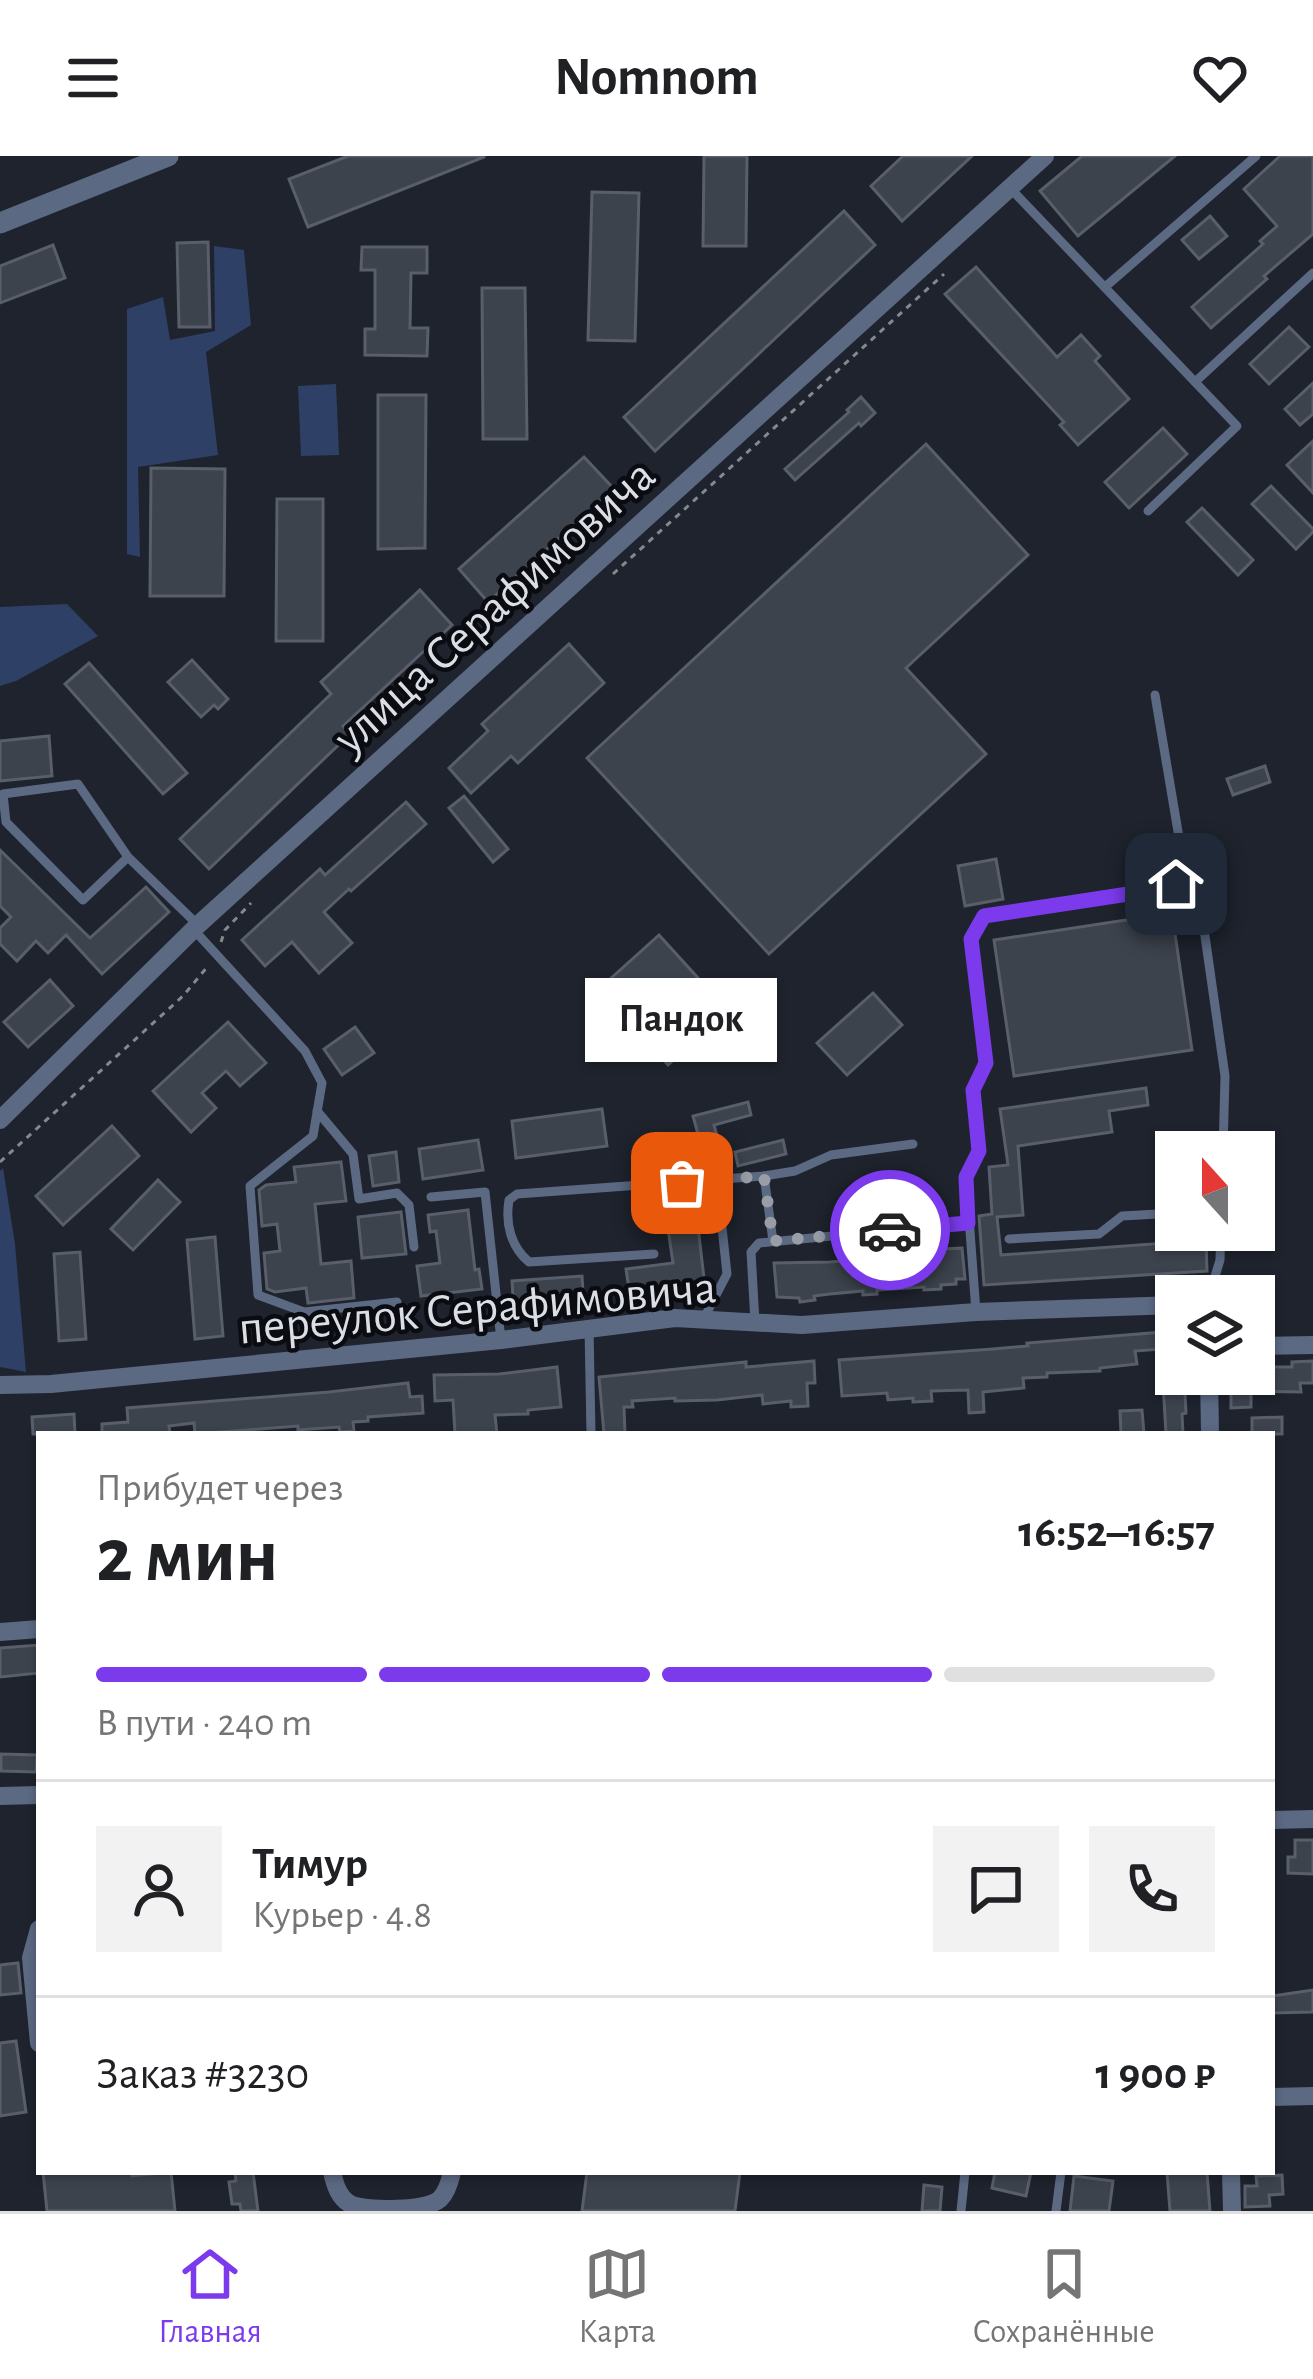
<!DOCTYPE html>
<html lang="ru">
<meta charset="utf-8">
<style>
:root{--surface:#fff;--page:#f2f2f2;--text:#202124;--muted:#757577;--line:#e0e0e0;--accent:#7c3aed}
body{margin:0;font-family:"Alegreya Sans",sans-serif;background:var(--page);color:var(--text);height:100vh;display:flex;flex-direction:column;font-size:45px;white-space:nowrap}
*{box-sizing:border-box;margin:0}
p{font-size:39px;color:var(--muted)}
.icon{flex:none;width:66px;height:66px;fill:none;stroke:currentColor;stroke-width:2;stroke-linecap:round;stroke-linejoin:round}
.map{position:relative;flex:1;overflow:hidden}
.side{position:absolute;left:36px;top:1275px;width:1239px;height:744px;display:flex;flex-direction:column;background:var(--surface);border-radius:0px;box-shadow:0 3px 9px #0004}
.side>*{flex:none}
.needle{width:78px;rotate:339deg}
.tools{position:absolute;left:1155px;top:975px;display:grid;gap:24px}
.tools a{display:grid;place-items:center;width:120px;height:120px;border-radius:0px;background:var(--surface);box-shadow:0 3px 9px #0004;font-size:60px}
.pin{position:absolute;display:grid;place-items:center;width:102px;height:102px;color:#fff;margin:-51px;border-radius:24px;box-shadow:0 6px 18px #0006}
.courier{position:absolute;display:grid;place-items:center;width:120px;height:120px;margin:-60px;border:9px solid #7c3aed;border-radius:50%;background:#fff;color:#222;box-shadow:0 3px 15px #0007}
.bubble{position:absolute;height:84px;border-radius:0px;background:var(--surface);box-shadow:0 3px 9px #0004;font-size:39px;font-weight:700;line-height:84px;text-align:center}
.summary em{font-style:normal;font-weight:700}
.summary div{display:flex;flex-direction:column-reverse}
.summary{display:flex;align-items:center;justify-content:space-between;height:204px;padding:0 60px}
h1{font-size:78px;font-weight:700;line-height:90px}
.bar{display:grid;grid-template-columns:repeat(4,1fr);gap:18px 12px;align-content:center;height:144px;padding:0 60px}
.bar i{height:15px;border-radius:9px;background:var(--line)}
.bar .current{background:var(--accent)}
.bar p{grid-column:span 4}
.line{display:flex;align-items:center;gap:30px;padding:0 60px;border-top:3px solid var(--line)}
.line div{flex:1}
.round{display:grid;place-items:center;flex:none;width:126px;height:126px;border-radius:0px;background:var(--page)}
header{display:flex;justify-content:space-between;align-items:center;height:156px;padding:0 60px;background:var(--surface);font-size:54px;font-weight:700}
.dock{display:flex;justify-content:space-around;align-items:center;height:168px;border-top:3px solid var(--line);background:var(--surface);font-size:33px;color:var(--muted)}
.dock a{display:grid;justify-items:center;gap:6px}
.dock .current{color:var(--accent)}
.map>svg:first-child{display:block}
.green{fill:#2e4065}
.building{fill:#3d434d;stroke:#585e6a;stroke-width:3}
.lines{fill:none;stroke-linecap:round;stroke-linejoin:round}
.path{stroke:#848891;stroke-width:3;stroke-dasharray:6 6;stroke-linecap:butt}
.service{stroke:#5b6983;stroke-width:9}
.minor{stroke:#5b6983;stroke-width:18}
.tertiary{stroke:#5b6983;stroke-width:21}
.done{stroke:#999da5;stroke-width:12;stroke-dasharray:0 21.6}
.route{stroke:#7c3aed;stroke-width:15}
.labels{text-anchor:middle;stroke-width:9;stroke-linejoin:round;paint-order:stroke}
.street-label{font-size:48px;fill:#dbdee5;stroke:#0a0c11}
</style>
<header><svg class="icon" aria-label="menu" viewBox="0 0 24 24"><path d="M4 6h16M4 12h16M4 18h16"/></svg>Nomnom<svg class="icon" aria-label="heart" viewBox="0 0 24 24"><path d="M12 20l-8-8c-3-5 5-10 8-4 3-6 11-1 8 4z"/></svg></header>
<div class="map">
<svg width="1313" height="2055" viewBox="0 0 1313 2055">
<rect width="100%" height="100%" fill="#1e232d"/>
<!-- green -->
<g class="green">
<polygon points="214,90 244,94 251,169 206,196 218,299 138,311 140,401 127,398 127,153 163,141 170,184 215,175"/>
<polygon points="336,228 339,299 301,300 298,230"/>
<polygon points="67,448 98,480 16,525 0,530 0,451"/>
<polygon points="3,1012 15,1088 26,1216 0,1211 0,1015"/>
</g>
<!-- building -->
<g class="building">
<polygon points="348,0 484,0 484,1 308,71 289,23"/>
<polygon points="704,0 747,0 746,90 703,90"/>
<polygon points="903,0 972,0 902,65 871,30"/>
<polygon points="1082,0 1175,0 1078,80 1040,35"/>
<polygon points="1280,0 1313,0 1313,78 1264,120 1267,123 1211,172 1192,151 1263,88 1260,85 1277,70 1244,33"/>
<polygon points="592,36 639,37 635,185 588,184"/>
<polygon points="844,55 875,89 655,295 624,261"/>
<polygon points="1210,60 1227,80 1199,103 1182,84"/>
<polygon points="208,86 210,171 179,171 177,87"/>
<polygon points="53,89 65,122 0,147 0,110"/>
<polygon points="362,91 427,91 427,117 411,117 410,172 428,172 427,200 365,199 365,173 375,173 375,114 361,114"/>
<polygon points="976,111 1057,201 1081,179 1100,200 1095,205 1129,243 1078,289 1060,269 1064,266 945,138"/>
<polygon points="482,132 525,132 527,283 483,283"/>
<polygon points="1289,171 1309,191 1269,228 1250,208"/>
<polygon points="1313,227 1313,258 1300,269 1285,253"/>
<polygon points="378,239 426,239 425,392 378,393"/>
<polygon points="861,241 875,257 861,270 859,267 795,324 785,313 849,256 847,254"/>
<polygon points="1163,272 1187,298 1129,352 1105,326"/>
<polygon points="1313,285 1313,337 1287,309"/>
<polygon points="926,288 1028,399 906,512 986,598 769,798 587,602"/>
<polygon points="584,301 614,333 488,446 459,413"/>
<polygon points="151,312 225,313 224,440 150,440"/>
<polygon points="1271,330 1313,373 1313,376 1296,393 1252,348"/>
<polygon points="277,343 323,343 323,485 276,485"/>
<polygon points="1202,352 1253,404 1238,419 1187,366"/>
<polygon points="420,434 452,469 343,570 350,578 209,713 180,683 331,538 321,526"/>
<polygon points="569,488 604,527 518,607 511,600 471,637 449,612 488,575 482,568"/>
<polygon points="192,504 228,543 218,553 214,549 201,561 168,526"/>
<polygon points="89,507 187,617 163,638 65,528"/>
<polygon points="49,580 52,620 0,625 0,585"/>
<polygon points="1265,610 1270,626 1233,639 1227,623"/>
<polygon points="464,640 508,693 493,706 449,652"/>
<polygon points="406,646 426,668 351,735 349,733 324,756 352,787 319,817 292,786 265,810 242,784 320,713 325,719"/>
<polygon points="0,694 90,782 146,731 169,756 102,818 66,779 48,797 36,785 17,805 0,788 0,772 11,761 0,750"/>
<polygon points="996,703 1003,743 965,750 958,710"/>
<polygon points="1172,757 1192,894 1014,920 994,784"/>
<polygon points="659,779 728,855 668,909 599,833"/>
<polygon points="50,824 73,850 28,891 4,866"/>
<polygon points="873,837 902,869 847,919 817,887"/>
<polygon points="228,866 266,907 240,930 226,915 202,937 216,952 191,976 153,935"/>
<polygon points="355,871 374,897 342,919 324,893"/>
<polygon points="1146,932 1148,949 1109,955 1112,976 1018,990 1023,1059 997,1061 1001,1099 1206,1084 1207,1115 984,1129 979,1060 992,1058 989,1011 1008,1009 1000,953"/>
<polygon points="748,946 751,959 714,969 725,1010 708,1014 693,960"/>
<polygon points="602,953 607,990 516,1002 512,965"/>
<polygon points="112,970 139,1000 63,1069 36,1040"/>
<polygon points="478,984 483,1014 423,1023 419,993"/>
<polygon points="783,984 786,998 738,1010 735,996"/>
<polygon points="396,996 399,1026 373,1030 369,1000"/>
<polygon points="341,1006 346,1045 315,1048 321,1108 351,1105 354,1142 308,1147 306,1132 275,1136 267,1133 264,1097 280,1095 277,1068 262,1070 259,1034 266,1029 296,1026 294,1011"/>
<polygon points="158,1024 180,1046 133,1094 111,1073"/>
<polygon points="468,1054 475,1114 479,1113 482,1133 421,1140 417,1110 440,1107 436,1075 430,1076 428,1059"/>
<polygon points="401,1056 406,1098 362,1102 358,1061"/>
<polygon points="697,1062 705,1131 630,1140 626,1113 673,1107 667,1066"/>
<polygon points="215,1081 223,1180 195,1183 187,1084"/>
<polygon points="962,1092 965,1123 956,1123 956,1128 941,1129 941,1133 924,1134 924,1131 877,1134 877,1138 863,1139 863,1135 830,1138 814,1140 815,1144 800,1146 799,1142 777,1141 774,1107 830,1106 936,1097 943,1096 943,1093"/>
<polygon points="80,1096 86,1183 59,1185 54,1098"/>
<polygon points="582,1120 584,1152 514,1157 512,1125"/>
<polygon points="1176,1175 1176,1218 1184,1218 1186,1257 1182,1258 1183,1278 1166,1278 1161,1193 1135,1195 1137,1208 1100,1212 1100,1215 1047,1217 1047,1221 1023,1222 1024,1232 983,1236 984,1256 969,1257 968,1234 931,1235 932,1245 913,1246 913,1242 888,1244 887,1237 842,1240 839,1204 993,1193 1028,1190 1027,1187"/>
<polygon points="814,1205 815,1227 807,1227 808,1250 791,1251 791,1245 763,1248 762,1239 717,1244 675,1245 675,1242 632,1245 633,1251 624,1251 625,1278 604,1278 599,1221 746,1206 746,1211"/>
<polygon points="1313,1205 1313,1227 1300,1227 1301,1236 1251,1235 1251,1251 1231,1252 1231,1218 1254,1218 1254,1211 1292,1211 1292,1206"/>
<polygon points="557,1211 561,1251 528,1254 528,1258 495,1259 497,1278 455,1278 453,1244 435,1245 434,1219 499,1218"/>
<polygon points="408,1227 410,1241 422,1240 423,1257 368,1261 368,1265 353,1266 354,1275 340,1276 339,1271 298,1274 298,1270 195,1278 194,1267 169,1270 170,1278 102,1278 102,1268 128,1266 127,1252 329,1236"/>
<polygon points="1142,1254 1144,1278 1121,1278 1120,1255"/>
<polygon points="74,1258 75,1278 33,1278 32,1261"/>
<polygon points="1282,1261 1282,1278 1252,1278 1252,1262"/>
<polygon points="39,1489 39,1517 0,1521 0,1492"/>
<polygon points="1,1598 37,1599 36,1616 1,1615"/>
<polygon points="1295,1684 1313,1684 1313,1718 1288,1717 1288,1701 1295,1701"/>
<polygon points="18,1807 21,1837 0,1839 0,1809"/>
<polygon points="1313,1834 1313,1856 1272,1857 1272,1840"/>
<polygon points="16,1885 26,1956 0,1960 0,1887"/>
<polygon points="43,2016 131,2016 132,2020 171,2016 175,2055 47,2055"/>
<polygon points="235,2016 253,2016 258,2055 241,2055 240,2048 232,2048 229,2026 236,2025"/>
<polygon points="587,2016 740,2016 735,2055 582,2055"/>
<polygon points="995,2016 1031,2016 1026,2040 992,2032"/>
<polygon points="1167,2016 1207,2016 1210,2055 1170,2055"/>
<polygon points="1282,2019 1283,2038 1269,2039 1270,2050 1245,2051 1245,2030 1257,2030 1256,2020"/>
<polygon points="1074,2020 1113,2025 1109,2055 1070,2055"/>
<polygon points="924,2029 942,2031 940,2055 922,2055"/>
</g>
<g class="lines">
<!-- path -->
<g class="path">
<polyline points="613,418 944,118"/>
<polyline points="221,786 225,774 251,747"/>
<polyline points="0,1006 183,840 208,810"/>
</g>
<!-- service -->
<g class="service">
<polyline points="1010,32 1237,270 1148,355"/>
<polyline points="1105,131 1256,0"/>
<polyline points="1195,226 1313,117"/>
<polyline points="1155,539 1186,723 1196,732 1200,745 1225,920 1223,996"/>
<polyline points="128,701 83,744 6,666 3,638 78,628 128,701 198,769"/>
<polyline points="194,774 305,895 322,927 313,980 250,1030 258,1139 304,1156 397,1146"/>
<polyline points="317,955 353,998 359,1043 397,1037 409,1049 414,1091"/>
<polyline points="764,1020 773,1085"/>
<polyline points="431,1041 485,1036 501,1184"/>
<polyline points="1009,1083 1099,1078 1122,1060 1176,1057"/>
<path d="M654,1098L529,1106C511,1091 505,1068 509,1044L517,1038L764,1020L795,1015L831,999L913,988"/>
<polyline points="1209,1140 1220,1104 1221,1074"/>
<polyline points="976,1156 966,1021 979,995 973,934 986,907 971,783 984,761 1161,733 1186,723"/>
<polyline points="703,1164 727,1118 717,1025"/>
<polyline points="755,1166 751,1096 759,1087 967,1067"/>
<polyline points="589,1171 591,1278"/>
<polyline points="961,2055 965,2016"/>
<polyline points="1056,2055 1061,2016"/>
</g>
<!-- minor -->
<g class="minor">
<polyline points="0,964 198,769 1045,0"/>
<polyline points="1254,1190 1313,1189"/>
<polyline points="1209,1218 1210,1278"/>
<polyline points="0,1229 51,1228 501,1184 675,1162 802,1169 976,1156 1176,1149"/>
<polyline points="0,1476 39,1473"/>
<polyline points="0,1640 39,1639"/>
<polyline points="1272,1664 1313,1663"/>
<polyline points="39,1773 31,1802 39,1887"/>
<polyline points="1272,1941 1313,1940"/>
<path d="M332,2016C335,2029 339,2043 352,2049C368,2055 426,2055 440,2043C447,2036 450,2025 452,2016"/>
<polyline points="1231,2016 1232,2055"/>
</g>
<!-- tertiary -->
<polyline class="tertiary" points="0,67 168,0"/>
</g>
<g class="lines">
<!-- done -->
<polyline class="done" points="682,1027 764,1020 773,1085 890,1074"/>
<!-- route -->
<polyline class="route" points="890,1074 968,1067 966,1021 979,995 973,934 986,907 971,783 984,760 1161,733 1176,728"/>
</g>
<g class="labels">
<!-- street labels -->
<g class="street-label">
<text transform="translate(493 449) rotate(-42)" y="17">улица Серафимовича</text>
<text transform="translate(477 1150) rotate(-5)" y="17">переулок Серафимовича</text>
</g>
</g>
</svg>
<div class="tools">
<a><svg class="needle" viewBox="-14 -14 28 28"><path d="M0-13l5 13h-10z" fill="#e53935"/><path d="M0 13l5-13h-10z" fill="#757577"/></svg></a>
<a><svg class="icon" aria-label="layers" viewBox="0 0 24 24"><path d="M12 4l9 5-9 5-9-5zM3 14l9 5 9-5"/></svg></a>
</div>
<div class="pin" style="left:682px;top:1027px;background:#ea580c"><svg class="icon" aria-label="bag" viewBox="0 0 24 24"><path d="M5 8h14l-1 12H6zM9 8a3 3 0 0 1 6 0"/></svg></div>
<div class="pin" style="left:1176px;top:728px;background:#1f2937"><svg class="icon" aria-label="home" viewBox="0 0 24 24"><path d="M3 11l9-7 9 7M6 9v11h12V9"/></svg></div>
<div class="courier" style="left:890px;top:1074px"><svg class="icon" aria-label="car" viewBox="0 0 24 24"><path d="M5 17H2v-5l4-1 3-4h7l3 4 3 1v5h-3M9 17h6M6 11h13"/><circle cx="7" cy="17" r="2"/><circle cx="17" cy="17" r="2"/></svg></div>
<div class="bubble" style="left:585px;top:822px;width:192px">Пандок</div>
<section class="side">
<div class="summary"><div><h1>2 мин</h1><p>Прибудет через</p></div><em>16:52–16:57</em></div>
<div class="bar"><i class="current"></i><i class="current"></i><i class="current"></i><i></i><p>В пути · 240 m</p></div>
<div class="line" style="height:216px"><a class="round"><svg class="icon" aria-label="person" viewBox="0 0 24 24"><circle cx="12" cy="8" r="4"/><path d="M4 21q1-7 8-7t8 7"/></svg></a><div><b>Тимур</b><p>Курьер · 4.8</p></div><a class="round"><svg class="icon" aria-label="chat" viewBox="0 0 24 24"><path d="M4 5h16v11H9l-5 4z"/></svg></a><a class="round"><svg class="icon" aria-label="phone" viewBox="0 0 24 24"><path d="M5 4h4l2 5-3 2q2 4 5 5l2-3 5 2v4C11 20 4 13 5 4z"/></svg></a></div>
<div class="line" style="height:156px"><div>Заказ #3230</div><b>1 900 ₽</b></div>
</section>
</div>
<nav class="dock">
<a class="current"><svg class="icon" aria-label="home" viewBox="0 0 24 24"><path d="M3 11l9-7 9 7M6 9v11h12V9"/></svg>Главная</a>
<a><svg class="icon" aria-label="map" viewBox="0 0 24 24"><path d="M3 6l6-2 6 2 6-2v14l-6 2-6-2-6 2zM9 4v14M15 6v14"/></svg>Карта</a>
<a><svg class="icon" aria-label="saved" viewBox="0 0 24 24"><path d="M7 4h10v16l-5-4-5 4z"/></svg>Сохранённые</a>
</nav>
